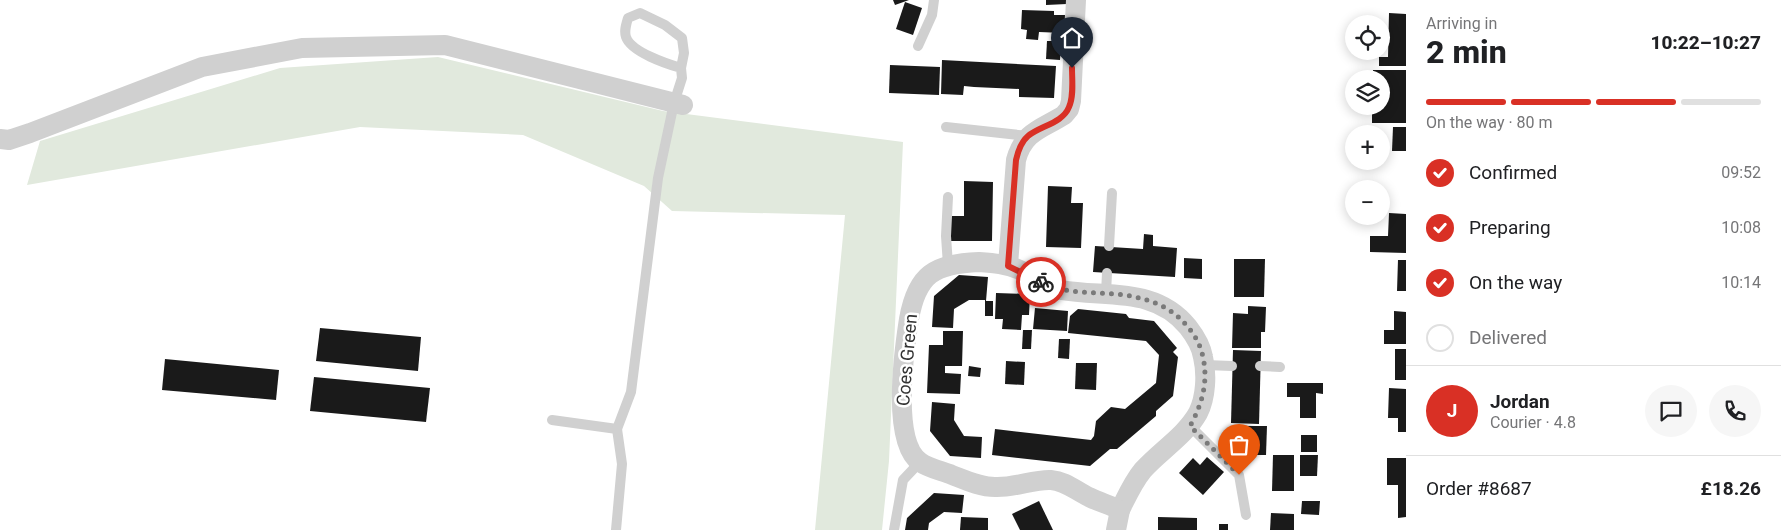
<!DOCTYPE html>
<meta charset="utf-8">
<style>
:root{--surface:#fff;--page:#f6f6f6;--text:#202124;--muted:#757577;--line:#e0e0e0;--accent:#d93025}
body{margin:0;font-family:Roboto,sans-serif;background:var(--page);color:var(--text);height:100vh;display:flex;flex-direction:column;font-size:19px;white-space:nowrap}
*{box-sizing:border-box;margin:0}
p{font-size:16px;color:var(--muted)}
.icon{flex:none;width:28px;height:28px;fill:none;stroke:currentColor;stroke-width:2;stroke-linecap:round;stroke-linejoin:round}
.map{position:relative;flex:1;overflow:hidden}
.drawer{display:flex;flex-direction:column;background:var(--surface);width:375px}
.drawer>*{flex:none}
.controls{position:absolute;left:1345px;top:15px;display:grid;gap:10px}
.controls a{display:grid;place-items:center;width:45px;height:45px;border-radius:50%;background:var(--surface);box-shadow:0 2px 12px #0003;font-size:25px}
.pin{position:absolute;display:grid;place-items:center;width:42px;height:42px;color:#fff;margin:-51px -21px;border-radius:50% 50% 50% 0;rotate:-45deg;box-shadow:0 0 5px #0007}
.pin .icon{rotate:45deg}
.courier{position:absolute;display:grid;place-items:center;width:50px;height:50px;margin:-25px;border:4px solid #d93025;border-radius:50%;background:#fff;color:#222;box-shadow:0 1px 6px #0007}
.overview em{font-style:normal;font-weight:800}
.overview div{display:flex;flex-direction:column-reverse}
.overview{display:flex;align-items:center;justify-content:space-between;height:85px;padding:0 20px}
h1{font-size:32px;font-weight:800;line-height:38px}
.bar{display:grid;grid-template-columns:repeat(4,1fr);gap:8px 5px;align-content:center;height:60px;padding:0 20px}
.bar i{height:6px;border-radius:4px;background:var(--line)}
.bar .selected{background:var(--accent)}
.bar p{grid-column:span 4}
.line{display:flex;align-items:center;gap:12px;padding:0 20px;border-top:1px solid var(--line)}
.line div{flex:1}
.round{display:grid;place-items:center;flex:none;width:52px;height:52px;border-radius:26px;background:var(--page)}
ol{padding:0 20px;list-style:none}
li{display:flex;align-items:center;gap:15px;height:55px}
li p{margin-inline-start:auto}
li .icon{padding:5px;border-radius:50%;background:var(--accent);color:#fff;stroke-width:4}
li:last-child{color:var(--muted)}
li i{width:28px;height:28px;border:2px solid var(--line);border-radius:50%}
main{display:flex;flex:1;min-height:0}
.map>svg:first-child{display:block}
.green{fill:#e1e9dd}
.building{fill:#1a1a1a}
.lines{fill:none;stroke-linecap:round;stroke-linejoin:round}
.service{stroke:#d0d0d0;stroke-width:10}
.minor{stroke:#d0d0d0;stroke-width:20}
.done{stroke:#7a7a7a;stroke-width:5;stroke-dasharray:0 9}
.route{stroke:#d93025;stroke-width:6}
.labels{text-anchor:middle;stroke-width:5;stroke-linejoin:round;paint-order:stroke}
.street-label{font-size:18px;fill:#333;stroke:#fff}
</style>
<main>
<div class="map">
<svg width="1406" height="530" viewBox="0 0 1406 530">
<rect width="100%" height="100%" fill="#fff"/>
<!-- green -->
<polygon class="green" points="438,57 663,111 903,142 889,461 882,530 815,530 845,215 672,211 644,186 523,135 360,127 27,185 40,141 280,68"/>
<!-- building -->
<g class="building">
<polygon points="893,0 909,0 895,5"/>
<polygon points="1046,0 1067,0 1067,4 1046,5"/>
<polygon points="905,2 922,8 913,35 896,29"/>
<polygon points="1022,10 1054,11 1054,15 1065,15 1064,33 1039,32 1038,40 1026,39 1027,30 1021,29"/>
<polygon points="1389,13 1406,14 1406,66 1379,66 1379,57 1388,57"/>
<polygon points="1047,41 1061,41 1060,60 1046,59"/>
<polygon points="942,60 1056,66 1054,98 1019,97 1019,89 974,87 964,86 963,95 941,94"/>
<polygon points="890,65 940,67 939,95 889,93"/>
<polygon points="1373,70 1406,70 1406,123 1372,123 1372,106 1381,106 1381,79 1373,79"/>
<polygon points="1393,127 1406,127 1406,151 1392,151"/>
<polygon points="964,181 993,182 992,241 949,241 949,216 964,216"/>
<polygon points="1048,186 1072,187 1071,203 1083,203 1081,248 1046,247"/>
<polygon points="1389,213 1406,214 1406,253 1370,252 1370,236 1388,236"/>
<polygon points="1144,234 1153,235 1153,246 1177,248 1175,277 1093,272 1095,246 1143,249"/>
<polygon points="1184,258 1202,259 1202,279 1184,278"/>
<polygon points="1234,259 1265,259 1264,297 1234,297"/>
<polygon points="1398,260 1406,260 1406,291 1397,291"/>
<polygon points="959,275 988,277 986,301 993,301 993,316 985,316 985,300 969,300 954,309 953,328 932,327 934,296"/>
<polygon points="996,293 1030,294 1029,315 1022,315 1021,330 1002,329 1003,319 995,319"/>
<polygon points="1248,306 1266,307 1265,332 1261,332 1261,348 1232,348 1233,313 1248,314"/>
<polygon points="1035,308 1068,311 1067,331 1033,329"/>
<polygon points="1078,309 1126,314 1129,318 1154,321 1177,348 1173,352 1178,357 1173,396 1156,411 1156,416 1117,449 1110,449 1090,466 992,455 995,429 1091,440 1094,436 1096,421 1111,407 1125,409 1156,383 1159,355 1146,341 1068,333 1070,316"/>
<polygon points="1394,311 1406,312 1406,344 1384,344 1384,330 1394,330"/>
<polygon points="320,328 421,337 418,371 316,361"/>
<polygon points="1023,330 1032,330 1031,349 1022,349"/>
<polygon points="943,331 963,331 962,366 945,366 945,373 961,374 960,394 927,393 929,345 943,345"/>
<polygon points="1059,339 1070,339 1069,359 1058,358"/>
<rect x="1395" y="349" width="11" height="31"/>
<polygon points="1233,350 1261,351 1259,424 1231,423"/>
<polygon points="165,359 279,370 276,400 162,390"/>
<polygon points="1006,361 1025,362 1024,385 1005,384"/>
<polygon points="1076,363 1097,363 1096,390 1075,389"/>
<polygon points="969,366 981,368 980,377 968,376"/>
<polygon points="314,377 430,388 426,422 310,411"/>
<polygon points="1287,383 1323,383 1323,394 1316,393 1316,418 1300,418 1300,397 1287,397"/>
<polygon points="1389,388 1406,389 1406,432 1398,432 1398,418 1388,418"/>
<polygon points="932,402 955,404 954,420 964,436 982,437 981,458 950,456 930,431"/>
<polygon points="1237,426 1267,426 1266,455 1236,455"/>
<rect x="1301" y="435" width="16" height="17"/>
<polygon points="1273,455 1294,455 1294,491 1272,491"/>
<polygon points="1300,455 1318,455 1317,476 1300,476"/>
<polygon points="1207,457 1224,472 1203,495 1179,473 1193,458 1200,465"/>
<polygon points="1387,458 1406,458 1406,517 1398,518 1398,485 1387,485"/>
<polygon points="934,493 964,495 962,513 944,512 929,523 928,530 905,530 907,518"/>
<polygon points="1039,501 1053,530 1020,530 1012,514"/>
<polygon points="1302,501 1320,501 1319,515 1301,514"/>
<polygon points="1271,513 1294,514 1294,530 1270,530"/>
<polygon points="961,517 988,518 988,530 960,530"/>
<polygon points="1158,517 1197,518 1197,530 1158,530"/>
<rect x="1219" y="524" width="9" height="6"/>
</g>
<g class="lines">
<!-- service -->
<g class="service">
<polyline points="918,46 932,15 934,0"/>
<polyline points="946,127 1028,136"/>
<polyline points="948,197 946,236 948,265"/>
<polyline points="1109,246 1112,193"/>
<polyline points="1106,293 1107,273"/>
<polyline points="1205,365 1232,366"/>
<polyline points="1260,366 1280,367"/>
<polyline points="552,420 617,429 622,464 616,530"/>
<polyline points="1190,426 1239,475 1246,515"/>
<path d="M617,429L631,392L658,178L674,103L682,78L681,68C667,64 631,52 626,37C624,31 626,25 628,18L640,13L665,25L682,38L684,53L681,68"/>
<polyline points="894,530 903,480 920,462"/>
</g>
<!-- minor -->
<g class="minor">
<polyline points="0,139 9,140 30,133 202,67 302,48 445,45 683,105"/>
<path d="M979,262C993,263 1007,264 1020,270C1033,277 1046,287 1061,290C1106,298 1155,286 1188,327C1195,336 1201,345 1203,357C1207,374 1206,397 1198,413C1185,436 1161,450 1143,470C1133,482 1127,496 1120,510C1110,505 1099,502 1089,497C1076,491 1066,481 1051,480C1034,479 1015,488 995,487C980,487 965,480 952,475C942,471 928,468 920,462C891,442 904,351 909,319C917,274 934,264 979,262Z"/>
<path d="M1008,265L1016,160C1024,131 1042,129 1064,115L1069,109L1071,101L1076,0"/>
<polyline points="1116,530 1120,510"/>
</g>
</g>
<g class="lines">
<!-- done -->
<path class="done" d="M1041,282C1058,291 1077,292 1097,293C1130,294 1165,299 1187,326C1194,334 1199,342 1202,353C1209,379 1203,403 1190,426L1239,475"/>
<!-- route -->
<path class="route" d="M1041,282L1008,266L1016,160C1018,151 1021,142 1028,136C1040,126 1063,123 1069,107C1074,96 1072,80 1072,68"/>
</g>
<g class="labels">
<!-- street labels -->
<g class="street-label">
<text transform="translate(907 360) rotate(-85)" y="6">Coes Green</text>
</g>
</g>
</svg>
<div class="controls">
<a><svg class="icon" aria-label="locate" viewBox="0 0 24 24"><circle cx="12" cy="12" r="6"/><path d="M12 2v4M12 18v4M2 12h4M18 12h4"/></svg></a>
<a><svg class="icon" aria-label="layers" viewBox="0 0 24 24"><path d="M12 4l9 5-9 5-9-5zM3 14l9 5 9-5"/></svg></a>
<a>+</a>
<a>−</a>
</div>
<div class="pin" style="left:1239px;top:475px;background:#ea580c"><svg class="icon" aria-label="bag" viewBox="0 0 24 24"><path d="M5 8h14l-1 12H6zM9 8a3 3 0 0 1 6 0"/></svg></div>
<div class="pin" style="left:1072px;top:68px;background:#1f2937"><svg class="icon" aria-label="home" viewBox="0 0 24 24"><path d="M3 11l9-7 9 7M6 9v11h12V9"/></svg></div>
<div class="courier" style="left:1041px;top:282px"><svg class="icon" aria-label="bike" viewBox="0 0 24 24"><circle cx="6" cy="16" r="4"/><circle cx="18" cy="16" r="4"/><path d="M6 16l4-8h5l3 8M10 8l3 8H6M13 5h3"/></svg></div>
</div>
<section class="drawer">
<div class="overview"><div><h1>2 min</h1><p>Arriving in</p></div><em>10:22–10:27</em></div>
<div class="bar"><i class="selected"></i><i class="selected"></i><i class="selected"></i><i></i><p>On the way · 80 m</p></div>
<ol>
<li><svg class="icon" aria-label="check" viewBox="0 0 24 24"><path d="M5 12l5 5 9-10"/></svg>Confirmed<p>09:52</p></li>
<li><svg class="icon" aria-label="check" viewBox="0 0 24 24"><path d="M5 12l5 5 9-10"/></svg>Preparing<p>10:08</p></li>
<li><svg class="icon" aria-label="check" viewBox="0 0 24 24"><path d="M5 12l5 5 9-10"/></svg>On the way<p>10:14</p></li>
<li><i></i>Delivered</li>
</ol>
<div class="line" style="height:90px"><b class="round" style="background:var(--accent);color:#fff">J</b><div><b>Jordan</b><p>Courier · 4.8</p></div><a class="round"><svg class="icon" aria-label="chat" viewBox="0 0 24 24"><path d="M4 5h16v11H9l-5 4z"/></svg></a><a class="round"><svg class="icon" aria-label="phone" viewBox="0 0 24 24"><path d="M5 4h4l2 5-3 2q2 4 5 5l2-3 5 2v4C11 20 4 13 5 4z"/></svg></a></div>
<div class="line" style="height:65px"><div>Order #8687</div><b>£18.26</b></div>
</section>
</main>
